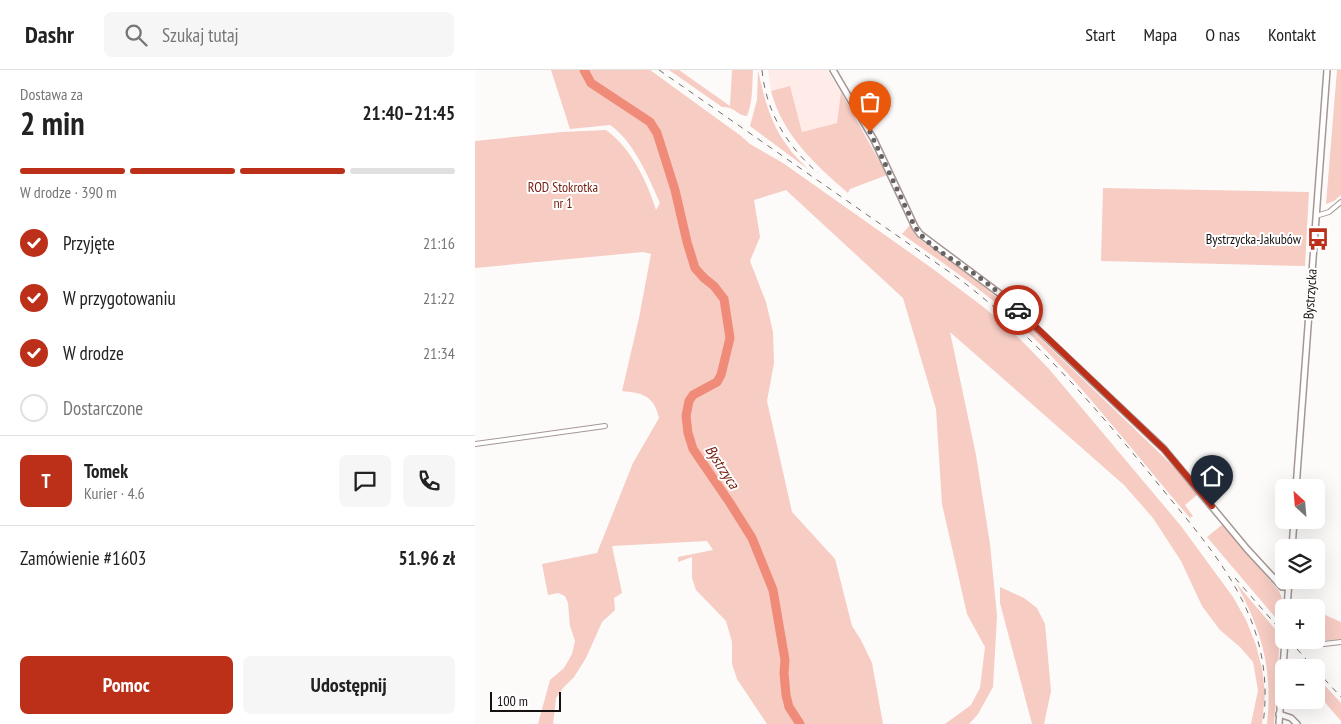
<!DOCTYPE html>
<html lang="pl">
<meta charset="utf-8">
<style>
:root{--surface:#fff;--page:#f6f6f6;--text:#222;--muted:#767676;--line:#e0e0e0;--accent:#bc301a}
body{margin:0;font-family:"PT Sans Narrow",sans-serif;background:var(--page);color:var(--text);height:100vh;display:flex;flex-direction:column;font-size:19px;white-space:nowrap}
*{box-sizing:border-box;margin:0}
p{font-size:16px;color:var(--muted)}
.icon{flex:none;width:28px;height:28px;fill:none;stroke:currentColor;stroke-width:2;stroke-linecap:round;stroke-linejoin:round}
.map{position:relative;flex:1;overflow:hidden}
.panel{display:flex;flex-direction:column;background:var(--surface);width:475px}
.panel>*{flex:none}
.needle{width:32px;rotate:334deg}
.tools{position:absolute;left:800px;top:409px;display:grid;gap:10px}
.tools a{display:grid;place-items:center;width:50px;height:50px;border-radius:8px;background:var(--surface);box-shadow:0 5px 20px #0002;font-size:25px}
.scale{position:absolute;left:15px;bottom:12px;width:71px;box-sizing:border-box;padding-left:5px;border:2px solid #171211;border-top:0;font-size:14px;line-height:18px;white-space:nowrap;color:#171211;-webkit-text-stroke:4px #fff;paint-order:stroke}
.pin{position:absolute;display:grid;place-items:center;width:42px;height:42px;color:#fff;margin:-51px -21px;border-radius:50% 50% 50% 0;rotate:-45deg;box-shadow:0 0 5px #0007}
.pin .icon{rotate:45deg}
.courier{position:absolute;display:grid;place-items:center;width:50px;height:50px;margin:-25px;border:4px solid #bc301a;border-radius:50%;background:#fff;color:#222;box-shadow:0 1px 6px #0007}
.head em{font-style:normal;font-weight:800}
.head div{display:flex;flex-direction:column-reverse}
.head{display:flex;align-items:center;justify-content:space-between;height:85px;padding:0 20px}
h1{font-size:32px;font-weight:800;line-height:38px}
.bar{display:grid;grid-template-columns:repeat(4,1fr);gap:8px 5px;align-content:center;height:60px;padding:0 20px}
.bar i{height:6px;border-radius:4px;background:var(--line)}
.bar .selected{background:var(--accent)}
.bar p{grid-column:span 4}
.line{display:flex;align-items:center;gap:12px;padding:0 20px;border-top:1px solid var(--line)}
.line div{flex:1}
.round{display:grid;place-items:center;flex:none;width:52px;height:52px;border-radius:8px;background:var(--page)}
ol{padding:0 20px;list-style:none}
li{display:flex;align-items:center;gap:15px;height:55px}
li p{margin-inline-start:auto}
li .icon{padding:5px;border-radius:50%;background:var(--accent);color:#fff;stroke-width:4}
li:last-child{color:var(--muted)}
li i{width:28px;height:28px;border:2px solid var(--line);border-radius:50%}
.cta{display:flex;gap:10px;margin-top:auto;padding:10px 20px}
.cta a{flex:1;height:58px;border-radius:8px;background:var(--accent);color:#fff;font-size:20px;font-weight:800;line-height:58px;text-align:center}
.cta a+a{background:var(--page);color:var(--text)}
header{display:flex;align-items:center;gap:30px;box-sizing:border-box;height:70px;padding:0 25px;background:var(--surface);border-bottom:1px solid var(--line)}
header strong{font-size:24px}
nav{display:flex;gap:28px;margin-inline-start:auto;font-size:18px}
.search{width:350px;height:45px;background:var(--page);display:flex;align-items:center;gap:12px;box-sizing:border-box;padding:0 18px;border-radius:8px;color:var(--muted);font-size:19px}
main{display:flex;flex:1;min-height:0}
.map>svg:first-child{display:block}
.built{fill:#ffece8}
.green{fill:#f6ccc3}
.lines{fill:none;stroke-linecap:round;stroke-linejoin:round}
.river{stroke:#ef8b78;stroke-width:9}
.minor-casing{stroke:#a59794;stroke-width:6}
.tertiary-casing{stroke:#a59794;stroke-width:8}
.minor{stroke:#fff;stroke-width:4}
.tertiary{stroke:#fff;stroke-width:5}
.rail{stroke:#726e6d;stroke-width:1;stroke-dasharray:6 6;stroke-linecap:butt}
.done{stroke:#686363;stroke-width:5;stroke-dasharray:0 9}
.route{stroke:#bc301a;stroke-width:6}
.labels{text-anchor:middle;stroke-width:4;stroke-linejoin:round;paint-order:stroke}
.park-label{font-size:14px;fill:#751c0e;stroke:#fff}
.poi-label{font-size:14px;fill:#171211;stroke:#fff;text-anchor:end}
.street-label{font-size:14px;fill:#171211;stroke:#fff}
.water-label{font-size:15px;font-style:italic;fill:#72190b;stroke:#fff}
</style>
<header>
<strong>Dashr</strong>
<div class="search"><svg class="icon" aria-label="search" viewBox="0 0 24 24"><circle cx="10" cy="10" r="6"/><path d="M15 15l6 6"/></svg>Szukaj tutaj</div>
<nav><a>Start</a><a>Mapa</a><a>O nas</a><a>Kontakt</a></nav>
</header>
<main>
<section class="panel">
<div class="head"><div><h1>2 min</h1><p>Dostawa za</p></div><em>21:40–21:45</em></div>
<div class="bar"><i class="selected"></i><i class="selected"></i><i class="selected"></i><i></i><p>W drodze · 390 m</p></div>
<ol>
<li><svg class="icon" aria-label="check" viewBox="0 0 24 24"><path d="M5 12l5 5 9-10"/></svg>Przyjęte<p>21:16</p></li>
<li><svg class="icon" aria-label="check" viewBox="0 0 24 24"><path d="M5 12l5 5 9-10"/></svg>W przygotowaniu<p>21:22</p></li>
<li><svg class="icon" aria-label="check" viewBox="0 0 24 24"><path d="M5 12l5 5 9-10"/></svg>W drodze<p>21:34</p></li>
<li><i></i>Dostarczone</li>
</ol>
<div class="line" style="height:90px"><b class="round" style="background:var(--accent);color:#fff">T</b><div><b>Tomek</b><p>Kurier · 4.6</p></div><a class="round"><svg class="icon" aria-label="chat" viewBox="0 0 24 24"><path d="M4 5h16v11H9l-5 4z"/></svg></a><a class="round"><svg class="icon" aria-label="phone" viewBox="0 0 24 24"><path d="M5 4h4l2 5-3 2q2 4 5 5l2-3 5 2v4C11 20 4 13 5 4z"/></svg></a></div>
<div class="line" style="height:65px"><div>Zamówienie #1603</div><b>51.96 zł</b></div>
<div class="cta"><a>Pomoc</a><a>Udostępnij</a></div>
</section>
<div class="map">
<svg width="866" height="654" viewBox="0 0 866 654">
<rect width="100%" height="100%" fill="#fdfafa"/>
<!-- built -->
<polygon class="built" points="293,0 352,0 366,22 362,53 327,62 315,16 296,21"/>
<!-- green -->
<g class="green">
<path d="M76,0H175L266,66L275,74L308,93L458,199L511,239L546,270L574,299L706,456L758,527L771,550L781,575L787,599L790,623L787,654H776L783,620L778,592L765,577L745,560L727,536L706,491L678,448L649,415L475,262L501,385L515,474L522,546L518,617L503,644L494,654H470L496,635L505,618L510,577L492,544L467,434L461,339L428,228L311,120L279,130L285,167L275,191L291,232L298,262L299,293L292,331L317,442L360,489L377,556L386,570L397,593L408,654H292L262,609L257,594V572L251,551L221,520L217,508V487L203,492V487L238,480L232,471L137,476L147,523L139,528L140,540L127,552L111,588L99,607L88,618L81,628L78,654H63L75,610L89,598L97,584L100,571L95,556L93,533L90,526L83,523L73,525L67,494L122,483L158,393L184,348C179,325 167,323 147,321L164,248L176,184L168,182L0,198V71L87,62L131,60C156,78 172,111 181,140L185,133C174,108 158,70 135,55L95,59Z"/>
<path d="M194,0H204L255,36L257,0H278C277,15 278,32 272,46C261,45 261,37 247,37Z"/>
<path d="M283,0C289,28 296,56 314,78C319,86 327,92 333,99L275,56L282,30Z"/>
<polygon points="862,0 866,0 866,125 859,131 851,134"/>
<path d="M315,16L327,62L362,53L366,22L412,105L375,119L373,123C340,94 308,66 296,21Z"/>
<polygon points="628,118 834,122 830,196 626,191"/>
<path d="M435,155L444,169L497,207L532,236L699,397L723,424L710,435L718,446L715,448C661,385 610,318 550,259C513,223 469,194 427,164Z"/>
<polygon points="748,454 804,521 809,533 806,554 732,467"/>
<path d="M761,513L805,565L799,654H792C798,599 787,561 761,513Z"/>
<polygon points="525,517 549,528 562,538 570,554 576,621 569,654 557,654 525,533"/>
<polygon points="841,541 866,552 866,569 849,571 841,568"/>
<polygon points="841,606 866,633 866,651 841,622"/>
</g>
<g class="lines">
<!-- river -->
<polyline class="river" points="109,0 116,13 175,52 182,63 200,120 212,172 220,198 229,208 239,216 249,229 255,268 246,305 242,312 218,325 214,331 211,346 213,363 218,379 255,433 277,468 298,520 310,590 309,603 311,625 314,637 325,654"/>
<defs>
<g id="minor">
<polyline points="841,146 854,142 866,132"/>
<polyline points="0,374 130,356"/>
<polyline points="837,570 849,574 866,572"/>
</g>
<g id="tertiary">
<polyline points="358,0 399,70 440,157 445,164 524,223 689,379 772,479 807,517 814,517"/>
<polyline points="821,418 852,0"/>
<polyline points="817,478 819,450"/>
<polyline points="812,538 814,510"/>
<polyline points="804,644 816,648 822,654"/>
<polyline points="804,654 810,570"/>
</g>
</defs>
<!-- minor casing -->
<use href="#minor" class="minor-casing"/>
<!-- tertiary casing -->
<use href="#tertiary" class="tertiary-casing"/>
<!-- minor -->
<use href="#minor" class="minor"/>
<!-- tertiary -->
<use href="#tertiary" class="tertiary"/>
<!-- rail -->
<g class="rail">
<path d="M184,0L483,208C561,267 623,340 684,415C718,457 756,499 776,550C789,583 793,618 788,654"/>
<path d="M287,0C291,42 312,76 343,103"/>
<polyline points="760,508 809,564"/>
<polyline points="814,570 839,598"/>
<polyline points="841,600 866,627"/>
</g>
</g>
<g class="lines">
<!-- done -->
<path class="done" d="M395,62L440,157C454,178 480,190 501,205C516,216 530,227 543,240"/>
<!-- route -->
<polyline class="route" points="543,240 689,379 737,436"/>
</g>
<!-- icons -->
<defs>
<symbol id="bus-bare" viewBox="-9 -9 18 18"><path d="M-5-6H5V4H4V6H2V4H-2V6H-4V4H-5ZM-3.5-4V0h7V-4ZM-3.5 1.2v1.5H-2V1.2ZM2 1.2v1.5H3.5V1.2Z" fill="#bc301a" stroke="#fff" stroke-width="2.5" paint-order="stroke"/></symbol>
</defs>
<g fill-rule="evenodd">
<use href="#bus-bare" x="827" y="153" width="32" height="32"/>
</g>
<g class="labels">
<!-- park labels -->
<g class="park-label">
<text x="88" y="122">ROD Stokrotka<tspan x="88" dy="16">nr 1</tspan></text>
</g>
<!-- poi labels -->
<g class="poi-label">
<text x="826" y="174">Bystrzycka-Jakubów</text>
</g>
<!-- street labels -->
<g class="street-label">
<text transform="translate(835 224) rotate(-86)" y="5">Bystrzycka</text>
</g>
<!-- water labels -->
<g class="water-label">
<text transform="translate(247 397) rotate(57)" y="5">Bystrzyca</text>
</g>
</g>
</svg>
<div class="tools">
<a><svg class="needle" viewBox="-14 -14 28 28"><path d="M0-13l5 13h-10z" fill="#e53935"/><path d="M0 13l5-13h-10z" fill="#767676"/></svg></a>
<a><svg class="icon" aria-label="layers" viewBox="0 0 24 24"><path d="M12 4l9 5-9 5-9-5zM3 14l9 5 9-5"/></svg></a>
<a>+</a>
<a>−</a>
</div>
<div class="scale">100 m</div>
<div class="pin" style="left:395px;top:62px;background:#ea580c"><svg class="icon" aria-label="bag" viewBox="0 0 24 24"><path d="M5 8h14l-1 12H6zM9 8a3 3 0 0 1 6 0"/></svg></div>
<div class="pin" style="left:737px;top:436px;background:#1f2937"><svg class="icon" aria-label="home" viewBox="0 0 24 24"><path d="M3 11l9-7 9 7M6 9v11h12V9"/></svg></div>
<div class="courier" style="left:543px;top:240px"><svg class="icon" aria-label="car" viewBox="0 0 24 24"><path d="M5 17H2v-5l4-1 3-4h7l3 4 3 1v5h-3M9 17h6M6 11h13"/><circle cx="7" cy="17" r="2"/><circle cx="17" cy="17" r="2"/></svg></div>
</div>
</main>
